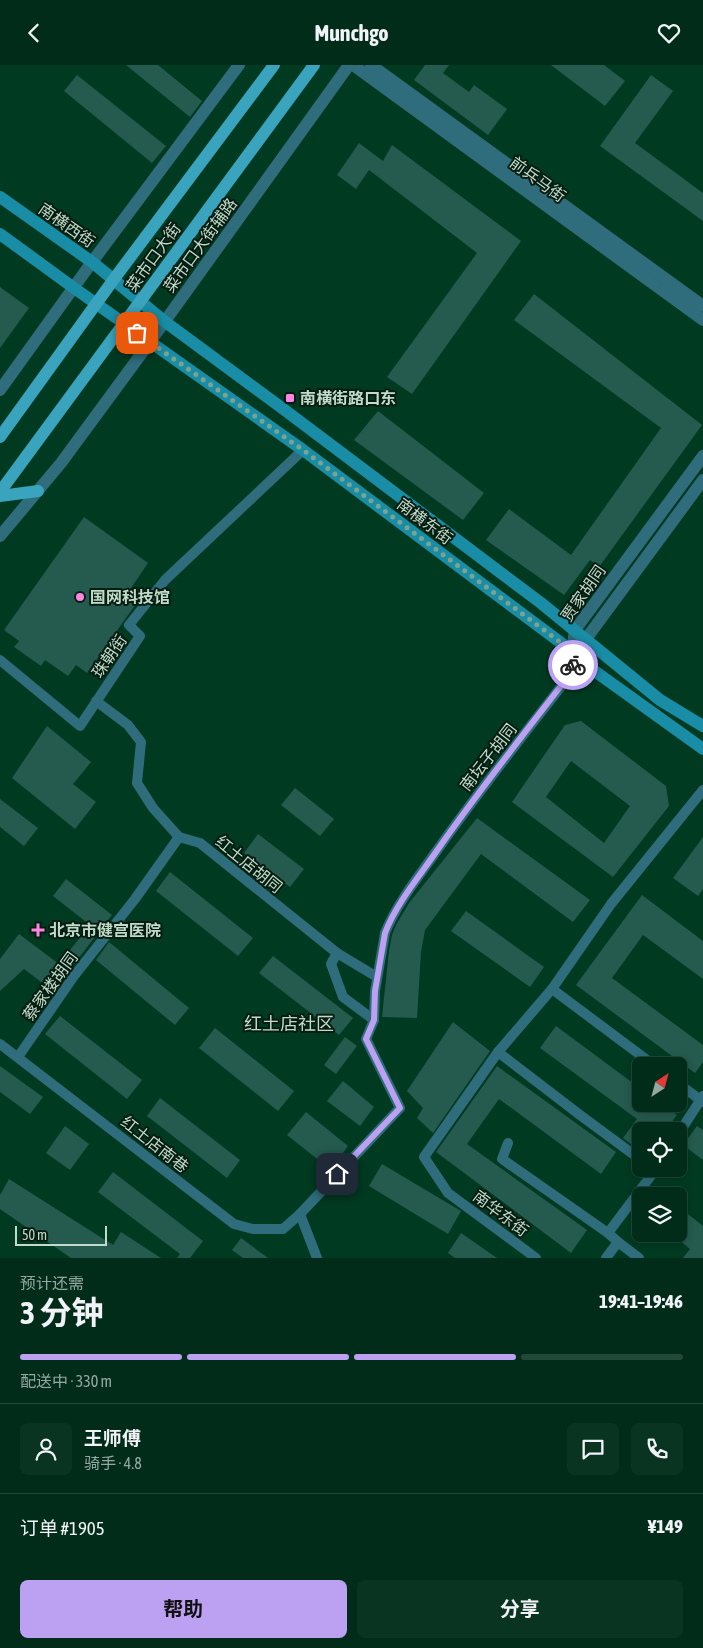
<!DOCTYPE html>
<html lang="zh">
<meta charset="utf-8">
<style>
:root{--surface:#002c19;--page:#0a3422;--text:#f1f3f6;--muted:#95a7a2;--line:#224838;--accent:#bca0f2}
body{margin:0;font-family:"Asap Condensed","Noto Sans SC",sans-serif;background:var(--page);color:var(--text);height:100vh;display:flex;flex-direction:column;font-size:19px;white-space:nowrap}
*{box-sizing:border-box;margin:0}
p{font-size:16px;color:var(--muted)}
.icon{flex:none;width:28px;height:28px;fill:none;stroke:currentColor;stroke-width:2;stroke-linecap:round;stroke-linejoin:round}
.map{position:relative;height:1193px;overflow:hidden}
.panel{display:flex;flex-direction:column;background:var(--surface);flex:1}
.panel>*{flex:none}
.needle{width:32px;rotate:36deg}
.fabs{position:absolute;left:632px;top:992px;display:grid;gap:10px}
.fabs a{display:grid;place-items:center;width:55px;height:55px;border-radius:8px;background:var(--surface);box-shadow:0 2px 8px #0003,0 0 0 1px var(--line);font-size:25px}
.scale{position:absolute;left:15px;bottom:12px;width:92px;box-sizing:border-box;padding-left:5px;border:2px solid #c1dbca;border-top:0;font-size:14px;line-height:18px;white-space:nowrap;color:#c1dbca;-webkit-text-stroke:4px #071d11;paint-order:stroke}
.pin{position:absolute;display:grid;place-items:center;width:42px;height:42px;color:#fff;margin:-21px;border-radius:10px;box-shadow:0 2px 8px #0006}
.courier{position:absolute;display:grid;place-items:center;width:50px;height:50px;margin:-25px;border:4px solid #bca0f2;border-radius:50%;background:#fff;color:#222;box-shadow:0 1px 6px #0007}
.overview em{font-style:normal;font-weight:700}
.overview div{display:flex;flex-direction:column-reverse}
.overview{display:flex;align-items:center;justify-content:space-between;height:85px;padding:0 20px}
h1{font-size:32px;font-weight:700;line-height:38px}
.bar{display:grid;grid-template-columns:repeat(4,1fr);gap:8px 5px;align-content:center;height:60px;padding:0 20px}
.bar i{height:6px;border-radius:4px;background:var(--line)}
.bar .current{background:var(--accent)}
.bar p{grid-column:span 4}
.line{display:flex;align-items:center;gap:12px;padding:0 20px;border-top:1px solid var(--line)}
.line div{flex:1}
.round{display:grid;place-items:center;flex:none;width:52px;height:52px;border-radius:8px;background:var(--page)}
.primary-button{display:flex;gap:10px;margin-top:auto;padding:10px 20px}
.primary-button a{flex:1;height:58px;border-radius:8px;background:var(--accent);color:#111;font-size:20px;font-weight:700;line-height:58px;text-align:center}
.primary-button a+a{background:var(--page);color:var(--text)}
header{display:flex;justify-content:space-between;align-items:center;height:65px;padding:0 20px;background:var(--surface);font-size:22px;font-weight:700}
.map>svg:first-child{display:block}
.building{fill:#255a4f;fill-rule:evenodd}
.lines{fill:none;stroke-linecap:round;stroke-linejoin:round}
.minor{stroke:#2f6c7c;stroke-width:10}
.tertiary{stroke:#2f6c7c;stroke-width:12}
.secondary{stroke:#198da6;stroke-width:12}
.primary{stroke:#3aa3bd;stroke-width:12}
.done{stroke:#7da38f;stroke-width:5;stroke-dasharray:0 9}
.route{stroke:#bca0f2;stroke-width:6}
.poi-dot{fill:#fe85e0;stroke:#071d11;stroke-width:2}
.labels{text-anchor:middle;stroke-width:4;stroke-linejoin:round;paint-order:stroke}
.street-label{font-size:16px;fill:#c1dbca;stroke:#071d11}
.poi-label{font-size:16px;font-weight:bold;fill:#c1dbca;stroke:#071d11;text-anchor:start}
.neighbourhood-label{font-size:18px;fill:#c1dbca;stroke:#071d11}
</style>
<header><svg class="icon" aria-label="back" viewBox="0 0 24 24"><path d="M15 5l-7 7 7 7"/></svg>Munchgo<svg class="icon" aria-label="heart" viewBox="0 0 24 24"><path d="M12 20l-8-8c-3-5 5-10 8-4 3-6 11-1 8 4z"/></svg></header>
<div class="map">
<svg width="703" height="1193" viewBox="0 0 703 1193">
<rect width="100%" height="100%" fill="#003a21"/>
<!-- building -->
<g class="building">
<polygon points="126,0 158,0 202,36 190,52"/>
<polygon points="425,0 449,0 443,8 469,27 474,20 507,44 488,70 414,15"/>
<polygon points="551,0 604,0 625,16 605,41"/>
<polygon points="77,10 166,81 152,98 64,26"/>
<polygon points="651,10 673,26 635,78 703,128 703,156 600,81"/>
<polygon points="359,78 383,96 392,80 521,176 412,329 387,312 477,188 369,105 356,124 337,110"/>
<polygon points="0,222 29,243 0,283"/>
<polygon points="534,229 702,360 599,502 590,495 564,530 486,475 509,444 571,490 661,363 514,255"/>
<polygon points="378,346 484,428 463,455 354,375"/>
<polygon points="84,452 148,498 127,529 138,536 87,608 76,600 68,611 45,595 41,601 14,582 19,576 4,565"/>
<path d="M581,656L666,721L669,741L613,812L512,737L565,660ZM571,696L630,741L604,778L546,732Z"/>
<polygon points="47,661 91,697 73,719 96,737 75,764 12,713"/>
<polygon points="295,723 334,754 320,771 281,740"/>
<polygon points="0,734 38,763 24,781 0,762"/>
<polygon points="477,753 590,835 573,857 481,789 425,865 421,887 417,953 382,952 389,886 392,870 396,860 409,838"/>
<polygon points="258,769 304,804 290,822 244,788"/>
<polygon points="703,772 703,824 698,831 673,813"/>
<polygon points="170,807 253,873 238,891 156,826"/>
<polygon points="66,814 112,850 53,926 24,904 0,926 0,894 19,869 59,899 90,860 53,831"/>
<polygon points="642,830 703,876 703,914 643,870 612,913 703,980 703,997 695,1008 576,920"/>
<polygon points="466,846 544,902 530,922 451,866"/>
<polygon points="109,877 189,943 175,960 96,895"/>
<polygon points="273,891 353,953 339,970 259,908"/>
<polygon points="60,951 142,1015 127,1034 45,969"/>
<polygon points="453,957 490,986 433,1068 417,1053 423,1043 407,1026"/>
<polygon points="556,961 641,1024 641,1039 661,1039 677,1050 665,1066 641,1066 641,1087 623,1073 637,1054 540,983"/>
<polygon points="215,963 294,1026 278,1046 199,983"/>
<polygon points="345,972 357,981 336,1009 324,1000"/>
<polygon points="0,1001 43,1032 30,1049 0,1027"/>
<polygon points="497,1001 616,1087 601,1109 499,1034 467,1079 587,1165 571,1188 436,1087"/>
<polygon points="343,1016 374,1042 360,1061 327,1036"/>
<polygon points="160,1033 240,1095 227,1113 147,1051"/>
<polygon points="306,1047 348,1081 331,1105 287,1070"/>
<polygon points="65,1061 89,1079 70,1105 46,1088"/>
<polygon points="697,1061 703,1065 703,1095 683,1080"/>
<polygon points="382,1099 461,1146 448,1169 369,1121"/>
<polygon points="113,1107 203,1176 190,1193 177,1193 180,1189 98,1127"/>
<polygon points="9,1114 113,1180 121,1167 161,1193 71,1193 0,1144 0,1130"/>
<polygon points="679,1142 703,1161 703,1193 683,1193 690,1184 679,1175"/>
<polygon points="461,1168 497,1193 455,1193 448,1188"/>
<polygon points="241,1173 268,1193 243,1193 232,1185"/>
</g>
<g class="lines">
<!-- minor -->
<g class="minor">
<polyline points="0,595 80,661 140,571 129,560 165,515 303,385"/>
<polyline points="96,636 128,660 141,677 137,718 153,743 179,772 200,778 337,888 377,912"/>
<polyline points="552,924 655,1001"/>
<path d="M374,955L375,926L385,868C397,838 419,811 438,784C481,723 528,664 574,605L572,586"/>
<polyline points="0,979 234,1159 253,1164 283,1164 300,1149 400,1043 366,974 374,955 343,932 331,899 337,888"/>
<polyline points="498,987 580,1050 641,1095"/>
<polyline points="18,992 74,911 135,834 179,772"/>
<polyline points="679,1019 703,1037"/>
<polyline points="679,1068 703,1031"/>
<polyline points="508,1078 502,1094 608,1168"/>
<polyline points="300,1149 317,1193"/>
<polyline points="618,1177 608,1168 656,1104"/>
<polyline points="536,1193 448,1128 424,1092 498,987 552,924 611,839 703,725"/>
<polyline points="606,1193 618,1177 639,1193"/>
</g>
<!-- tertiary -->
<g class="tertiary">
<polyline points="353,0 703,255"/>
<polyline points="371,0 703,241"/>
<polyline points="0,325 92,197 239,0"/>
<polyline points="0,471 61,398 150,277 349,0"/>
<polyline points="577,581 586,574 703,415"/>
<polyline points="572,586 575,565 703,391"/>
</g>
<!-- secondary -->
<g class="secondary">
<polyline points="0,132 92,197 164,256 282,343 541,538 660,635 703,661"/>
<polyline points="0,169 74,223 303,385 572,586 589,602 703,684"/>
</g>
<!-- primary -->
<g class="primary">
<polyline points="0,372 114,214 274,0"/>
<polyline points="0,427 314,0"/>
<polyline points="0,431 38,426"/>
</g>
</g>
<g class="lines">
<!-- done -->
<polyline class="done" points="137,268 303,385 572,586 573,600"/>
<!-- route -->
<path class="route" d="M337,1109L400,1043L366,974L374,955L375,926L385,868C396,839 418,813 436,787C479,725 527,665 574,604L573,600"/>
</g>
<!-- markers -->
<g class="poi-dot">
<rect x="285" y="328" width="10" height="10" rx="2.5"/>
<circle cx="80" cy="532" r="5"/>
<path d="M35.5 857.5h5v5h5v5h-5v5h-5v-5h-5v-5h5z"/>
</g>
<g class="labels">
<!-- street labels -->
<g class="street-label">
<text transform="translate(538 114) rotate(36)" y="6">前兵马街</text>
<text transform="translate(67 160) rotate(35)" y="6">南横西街</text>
<text transform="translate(200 180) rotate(-54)" y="6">菜市口大街辅路</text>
<text transform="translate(153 192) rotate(-54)" y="6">菜市口大街</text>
<text transform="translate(425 456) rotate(37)" y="6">南横东街</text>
<text transform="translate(583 528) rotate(-55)" y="6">贾家胡同</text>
<text transform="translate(109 591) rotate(-56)" y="6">珠朝街</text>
<text transform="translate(488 692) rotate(-52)" y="6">南坛子胡同</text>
<text transform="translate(249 799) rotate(39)" y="6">红土店胡同</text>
<text transform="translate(50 921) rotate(-54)" y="6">蔡家楼胡同</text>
<text transform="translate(155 1079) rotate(38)" y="6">红土店南巷</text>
<text transform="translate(501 1148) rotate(37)" y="6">南华东街</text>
</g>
<!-- poi labels -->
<g class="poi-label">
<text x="300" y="339">南横街路口东</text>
<text x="90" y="538">国网科技馆</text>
<text x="49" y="871">北京市健宫医院</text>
</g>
<!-- neighbourhood labels -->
<g class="neighbourhood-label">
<text x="289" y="965">红土店社区</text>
</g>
</g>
</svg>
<div class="fabs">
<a><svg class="needle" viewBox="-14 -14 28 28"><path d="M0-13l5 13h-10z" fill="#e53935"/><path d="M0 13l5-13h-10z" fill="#95a7a2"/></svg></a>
<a><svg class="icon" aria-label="locate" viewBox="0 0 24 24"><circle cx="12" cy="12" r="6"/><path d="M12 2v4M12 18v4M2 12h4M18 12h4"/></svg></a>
<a><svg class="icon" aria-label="layers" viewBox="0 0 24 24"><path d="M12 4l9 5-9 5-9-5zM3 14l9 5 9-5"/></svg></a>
</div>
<div class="scale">50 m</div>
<div class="pin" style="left:137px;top:268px;background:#ea580c"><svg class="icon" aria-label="bag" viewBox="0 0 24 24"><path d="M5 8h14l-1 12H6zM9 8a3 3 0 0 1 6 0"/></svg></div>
<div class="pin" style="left:337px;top:1109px;background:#1f2937"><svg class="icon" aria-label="home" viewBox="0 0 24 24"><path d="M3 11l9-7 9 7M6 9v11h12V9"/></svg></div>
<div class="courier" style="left:573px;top:600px"><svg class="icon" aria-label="bike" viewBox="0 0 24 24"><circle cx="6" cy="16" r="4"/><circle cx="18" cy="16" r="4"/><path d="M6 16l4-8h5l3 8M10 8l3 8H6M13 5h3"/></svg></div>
</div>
<section class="panel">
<div class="overview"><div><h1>3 分钟</h1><p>预计还需</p></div><em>19:41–19:46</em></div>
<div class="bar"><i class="current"></i><i class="current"></i><i class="current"></i><i></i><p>配送中 · 330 m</p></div>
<div class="line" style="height:90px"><a class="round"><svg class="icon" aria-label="person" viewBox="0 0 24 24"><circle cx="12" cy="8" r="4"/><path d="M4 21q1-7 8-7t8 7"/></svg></a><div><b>王师傅</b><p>骑手 · 4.8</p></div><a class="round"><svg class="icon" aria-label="chat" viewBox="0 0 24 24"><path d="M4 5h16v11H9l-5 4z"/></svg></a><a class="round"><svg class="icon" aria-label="phone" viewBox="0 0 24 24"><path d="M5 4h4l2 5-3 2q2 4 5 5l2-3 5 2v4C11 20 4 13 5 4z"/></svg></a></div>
<div class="line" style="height:65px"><div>订单 #1905</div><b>¥149</b></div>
<div class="primary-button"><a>帮助</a><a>分享</a></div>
</section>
